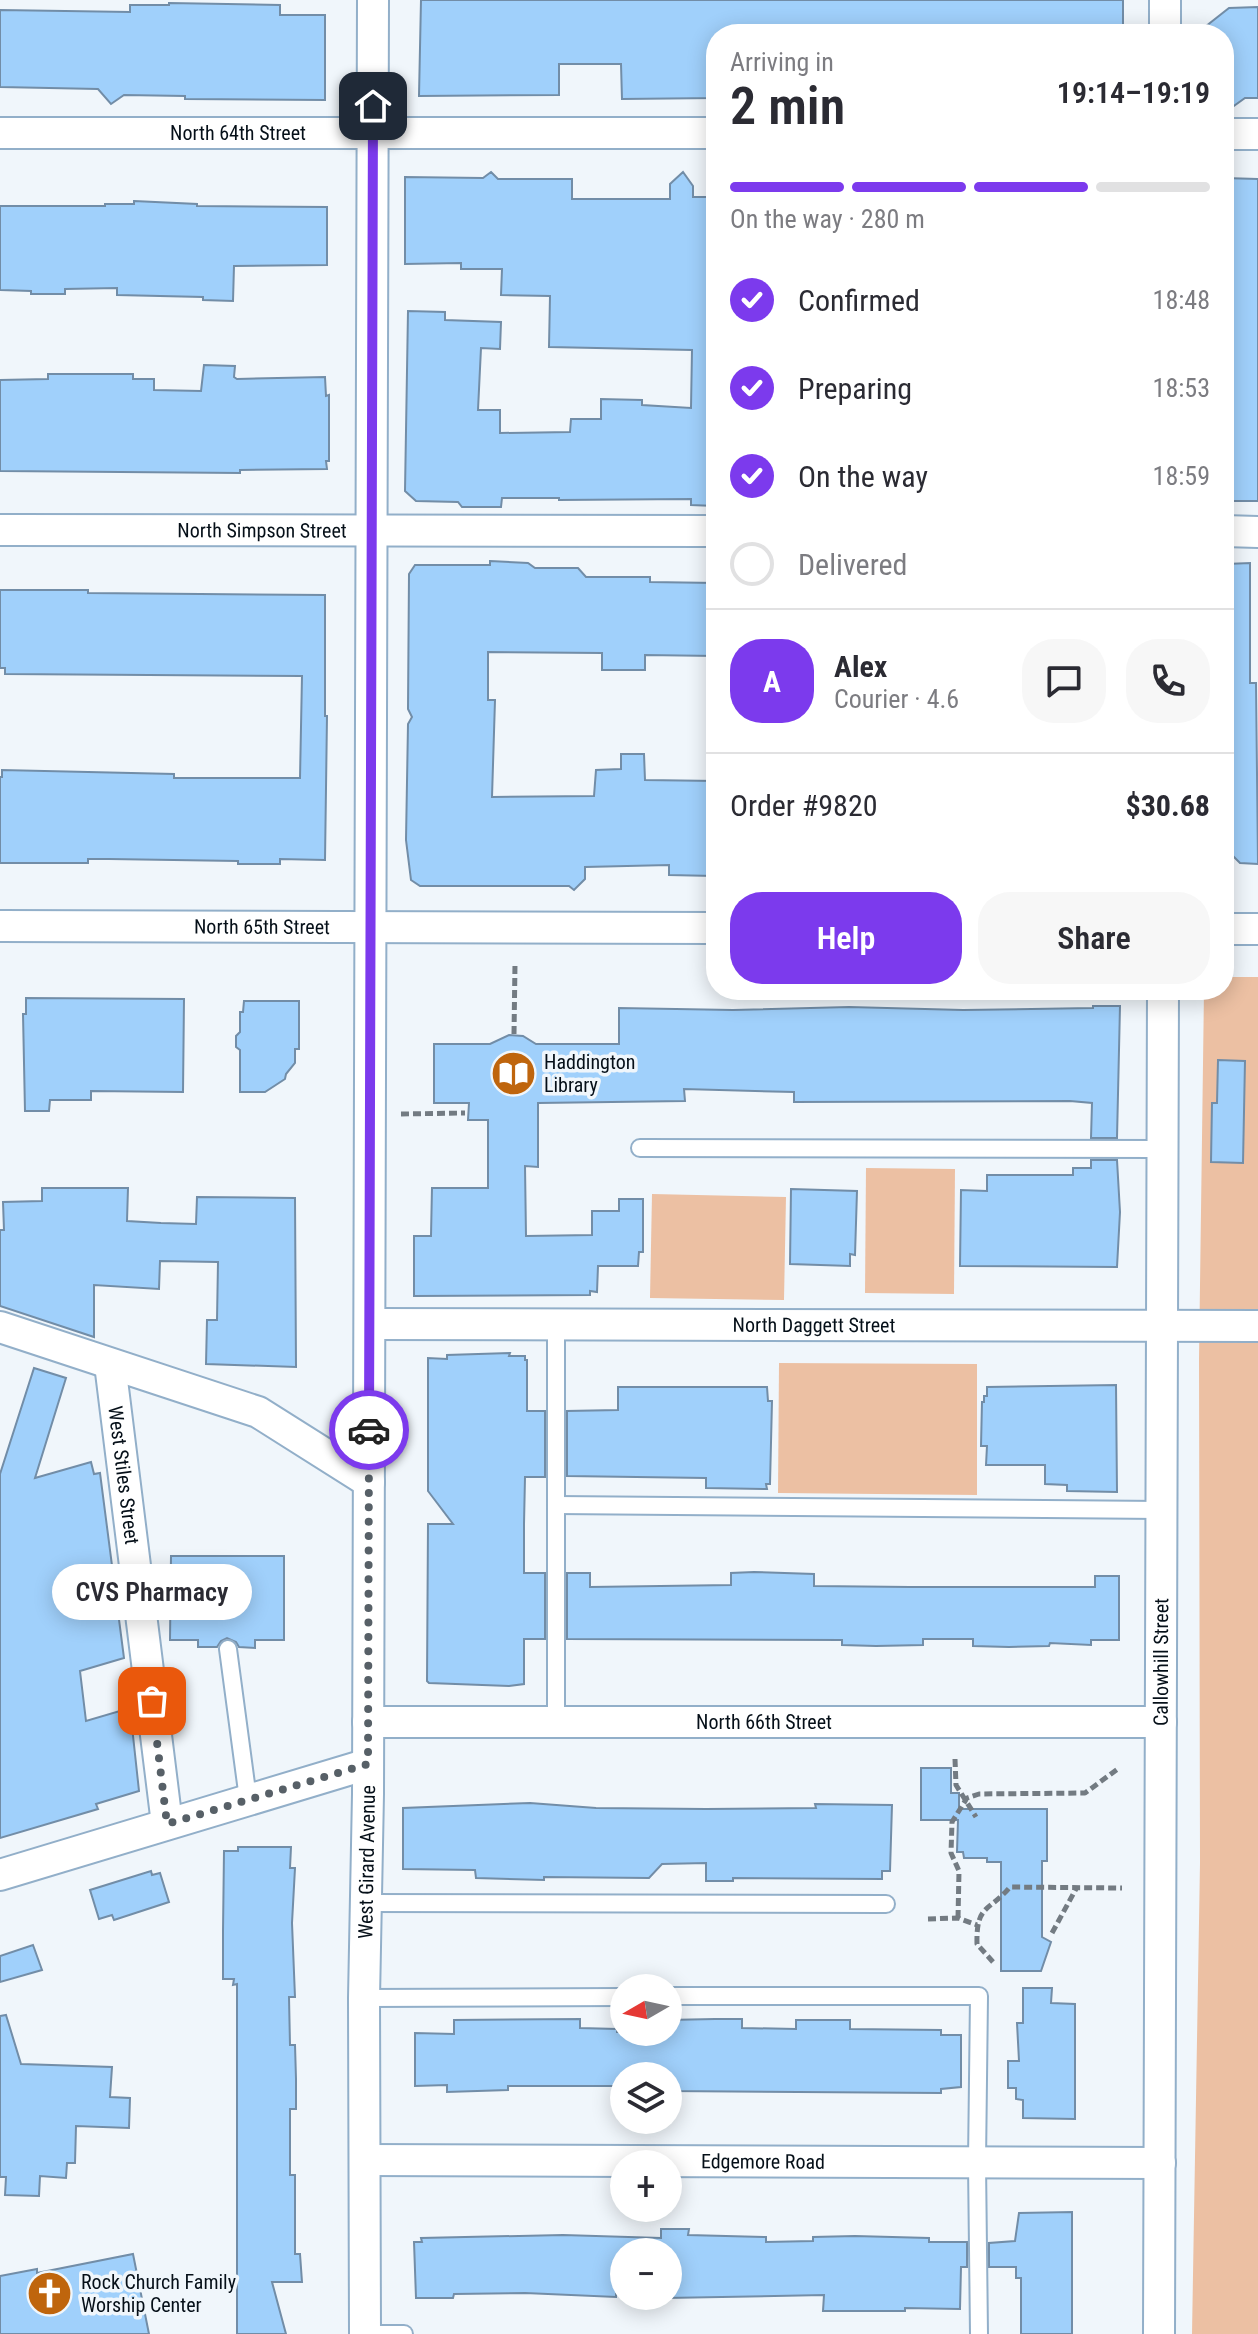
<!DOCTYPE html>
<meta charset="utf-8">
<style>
:root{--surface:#fff;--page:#f7f7f7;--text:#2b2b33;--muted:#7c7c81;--line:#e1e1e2;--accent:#7c3aed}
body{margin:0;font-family:"Roboto Condensed",sans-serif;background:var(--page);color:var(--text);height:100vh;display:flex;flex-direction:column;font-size:30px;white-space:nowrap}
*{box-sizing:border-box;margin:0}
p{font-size:26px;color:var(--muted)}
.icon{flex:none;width:44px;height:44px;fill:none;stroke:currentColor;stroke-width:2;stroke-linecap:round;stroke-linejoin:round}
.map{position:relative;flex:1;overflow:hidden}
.panel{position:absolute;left:706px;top:24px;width:528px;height:976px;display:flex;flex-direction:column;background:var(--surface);border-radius:32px;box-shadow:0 4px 20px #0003}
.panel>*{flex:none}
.needle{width:52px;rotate:261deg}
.fabs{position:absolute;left:610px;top:1974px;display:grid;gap:16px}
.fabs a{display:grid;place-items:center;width:72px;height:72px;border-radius:50%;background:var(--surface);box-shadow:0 4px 20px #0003;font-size:40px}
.pin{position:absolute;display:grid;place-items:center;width:68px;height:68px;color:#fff;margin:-34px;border-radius:16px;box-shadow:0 4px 12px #0006}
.courier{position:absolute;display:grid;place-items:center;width:80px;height:80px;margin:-40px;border:6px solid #7c3aed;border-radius:50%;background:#fff;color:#222;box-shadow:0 2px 10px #0007}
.bubble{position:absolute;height:56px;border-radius:28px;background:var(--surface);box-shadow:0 4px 20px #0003;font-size:26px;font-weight:600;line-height:56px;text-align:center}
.headline em{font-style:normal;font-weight:600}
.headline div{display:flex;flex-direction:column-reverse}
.headline{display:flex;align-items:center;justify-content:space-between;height:136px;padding:0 24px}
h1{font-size:52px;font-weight:600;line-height:60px}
.bar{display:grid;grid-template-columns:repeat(4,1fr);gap:12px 8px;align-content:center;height:96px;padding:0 24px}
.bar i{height:10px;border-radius:6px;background:var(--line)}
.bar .active{background:var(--accent)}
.bar p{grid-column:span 4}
.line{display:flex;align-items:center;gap:20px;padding:0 24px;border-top:2px solid var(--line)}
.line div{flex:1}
.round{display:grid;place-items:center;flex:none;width:84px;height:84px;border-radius:32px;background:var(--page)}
ol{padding:0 24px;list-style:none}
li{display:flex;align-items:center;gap:24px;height:88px}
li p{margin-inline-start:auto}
li .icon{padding:8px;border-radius:50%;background:var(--accent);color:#fff;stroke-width:4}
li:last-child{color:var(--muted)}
li i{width:44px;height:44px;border:4px solid var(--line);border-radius:50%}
.action{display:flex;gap:16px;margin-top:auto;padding:16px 24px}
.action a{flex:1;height:92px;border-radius:32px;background:var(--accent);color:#fff;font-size:32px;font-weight:600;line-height:92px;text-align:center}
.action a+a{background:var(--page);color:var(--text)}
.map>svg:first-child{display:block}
.green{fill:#ecc0a3}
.building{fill:#a0d0fb;stroke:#728da7;stroke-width:2}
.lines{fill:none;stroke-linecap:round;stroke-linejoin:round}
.lane-casing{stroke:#92afc9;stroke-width:20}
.street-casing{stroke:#92afc9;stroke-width:34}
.path{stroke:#737b82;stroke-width:5;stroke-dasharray:8 4;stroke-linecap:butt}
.lane{stroke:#fff;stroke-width:16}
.street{stroke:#fff;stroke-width:30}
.done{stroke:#576067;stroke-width:8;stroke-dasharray:0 14.4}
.route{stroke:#7c3aed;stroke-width:10}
.labels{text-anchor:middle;stroke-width:7;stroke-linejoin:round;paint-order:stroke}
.street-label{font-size:20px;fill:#050f18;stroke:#f0f6fb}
.poi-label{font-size:20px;fill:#050f18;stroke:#f0f6fb;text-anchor:start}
</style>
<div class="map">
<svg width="1258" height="2334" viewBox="0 0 1258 2334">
<rect width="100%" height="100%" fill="#f0f6fb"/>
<!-- green -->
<g class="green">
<polygon points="1224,977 1258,977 1258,2334 1192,2334 1200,1863 1199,1359 1204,990 1224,990"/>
<polygon points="866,1168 955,1169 954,1294 865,1293"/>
<polygon points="652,1194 786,1197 784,1300 650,1298"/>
<polygon points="779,1363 977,1364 977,1495 778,1493"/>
</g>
<!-- building -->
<g class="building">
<polygon points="421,0 1123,0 1123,34 716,34 716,98 622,99 621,64 559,64 559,95 419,96"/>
<polygon points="169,3 280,5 280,15 325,15 325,100 185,99 185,96 124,95 111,104 98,89 0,87 0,10 130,12 130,5 169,5"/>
<polygon points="1258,7 1258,98 1245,98 1224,113 1224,34 1196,34 1229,8"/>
<polygon points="491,172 498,179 572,179 572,199 670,199 670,184 683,172 693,186 693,197 716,197 715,506 691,505 691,499 559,500 559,498 502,498 501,507 462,507 458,502 416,501 405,491 408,311 445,312 445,320 501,322 500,349 481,348 478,410 500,410 500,433 570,432 571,419 601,419 601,399 642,400 642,405 691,408 692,350 549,347 550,296 501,295 502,269 461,269 461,263 405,264 405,177 483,178"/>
<polygon points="1224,178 1258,179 1258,501 1224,501"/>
<polygon points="134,201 197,204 197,206 327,207 327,265 234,266 233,301 203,300 203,297 117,295 117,288 65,289 65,294 31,294 31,291 0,290 0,206 105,206 105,204 134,204"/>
<polygon points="204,365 235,366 234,377 237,379 325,377 326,396 329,395 329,461 326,461 327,469 240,470 240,473 0,471 0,380 48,379 48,374 133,374 133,379 154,379 154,390 201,391"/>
<polygon points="490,561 528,563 535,568 578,568 586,577 650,577 650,582 716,583 716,656 645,655 645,670 602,670 602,653 488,652 488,700 495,700 492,797 594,796 596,770 621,769 621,754 644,754 645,780 716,781 714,876 669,875 669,865 585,867 585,879 574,890 569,886 420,886 411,880 406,840 408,724 412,717 408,709 409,574 415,565 490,565"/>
<polygon points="1250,563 1250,683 1256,683 1258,864 1240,863 1229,852 1229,775 1225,776 1224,567 1226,564"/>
<polygon points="0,590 88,590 88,593 325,595 325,716 327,716 325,860 280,859 280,864 238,864 238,861 109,859 88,859 88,863 0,863 0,777 2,777 2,770 174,774 174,778 300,778 302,676 5,674 5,668 0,668"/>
<polygon points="26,998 184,999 183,1092 91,1091 91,1100 50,1100 49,1111 25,1111 23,1014 26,1014"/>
<polygon points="244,1001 299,1001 299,1049 295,1049 295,1063 286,1074 285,1079 265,1092 240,1092 240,1050 236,1047 236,1036 240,1032 240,1012 243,1012"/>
<polygon points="1093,1006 1120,1006 1117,1138 1091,1138 1092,1103 1070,1101 794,1102 794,1092 684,1089 685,1101 538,1103 538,1167 525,1166 526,1236 592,1235 592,1211 619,1211 619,1199 643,1199 643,1252 639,1252 638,1266 598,1266 597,1292 590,1291 590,1295 414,1296 414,1236 431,1236 432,1188 488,1188 488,1120 468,1120 469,1103 434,1103 434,1044 490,1044 509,1035 523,1036 536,1044 619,1044 619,1008 733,1010 849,1007 963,1010 1093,1008"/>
<polygon points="1218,1060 1245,1061 1243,1163 1211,1162 1212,1103 1217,1103"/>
<polygon points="1091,1160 1117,1160 1120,1212 1117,1267 960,1266 961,1190 987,1191 987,1175 1073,1175 1073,1168 1091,1168"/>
<polygon points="42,1188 128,1188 127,1221 161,1223 196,1224 197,1197 295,1198 296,1367 206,1364 207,1320 217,1320 218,1262 160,1261 159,1289 94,1285 94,1337 0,1306 0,1230 4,1230 3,1202 42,1201"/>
<polygon points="791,1189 857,1191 855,1255 850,1254 850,1266 790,1264"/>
<polygon points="510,1353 509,1356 525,1356 525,1360 527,1360 527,1411 545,1411 545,1477 525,1477 524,1524 524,1573 545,1573 545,1639 524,1639 524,1684 509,1686 429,1683 427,1681 428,1524 453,1524 428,1491 428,1358 447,1359 447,1355"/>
<polygon points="34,1368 66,1378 35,1478 91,1462 94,1474 100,1473 124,1658 80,1671 86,1721 130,1708 139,1791 96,1804 98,1809 0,1838 0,1474"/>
<polygon points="1116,1385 1117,1492 1067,1491 1067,1485 1045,1484 1045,1465 986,1465 987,1446 981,1446 982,1402 984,1402 984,1396 987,1396 987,1387"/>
<polygon points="618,1387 767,1387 768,1401 772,1401 770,1484 766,1484 767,1489 706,1488 706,1478 567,1476 567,1411 618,1410"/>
<polygon points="171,1556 284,1556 284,1640 255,1640 255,1648 239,1647 236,1642 227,1638 221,1641 217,1647 198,1647 198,1640 170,1640"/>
<polygon points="754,1572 814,1574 814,1586 910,1587 1095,1587 1095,1576 1119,1576 1119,1640 1091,1640 1091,1645 1050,1643 1049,1646 1009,1647 973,1646 973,1639 923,1639 923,1645 876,1646 842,1645 842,1640 567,1639 567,1573 590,1573 590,1587 731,1585 731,1573"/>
<polygon points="921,1768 951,1768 951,1793 959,1793 959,1809 1047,1809 1047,1861 1042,1861 1042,1937 1051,1942 1041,1971 1001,1971 1001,1862 987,1862 987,1858 964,1858 963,1852 957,1852 958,1820 921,1820"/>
<polygon points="530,1803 596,1808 706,1809 816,1808 815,1804 892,1805 890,1871 882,1871 882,1879 733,1878 733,1881 706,1881 706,1863 662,1864 649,1878 544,1877 544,1880 476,1878 475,1870 403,1869 403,1808"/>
<polygon points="238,1847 291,1847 290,1868 295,1868 292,1923 295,1997 289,1997 290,2045 295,2045 296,2079 296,2109 290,2109 290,2175 295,2175 295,2254 300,2254 302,2282 272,2282 286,2334 237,2334 237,1984 233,1985 234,1979 223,1979 223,1931 224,1851 238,1851"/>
<polygon points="151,1871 152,1875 160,1873 169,1902 114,1920 112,1915 99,1919 90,1890"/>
<polygon points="33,1945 42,1970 0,1982 0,1956"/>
<polygon points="1023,1988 1052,1988 1051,2003 1075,2004 1075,2119 1023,2118 1023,2100 1016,2099 1016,2088 1008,2088 1008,2061 1019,2061 1017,2023 1023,2023"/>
<polygon points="6,2015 21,2064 112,2067 110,2097 130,2098 129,2128 76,2126 75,2163 67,2163 66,2178 40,2176 39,2196 5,2195 6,2177 0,2177 0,2016"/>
<polygon points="580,2019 580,2028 617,2029 617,2032 668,2032 668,2020 715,2019 742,2019 742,2028 796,2029 796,2020 850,2020 850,2029 941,2030 941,2035 961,2035 961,2087 941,2089 941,2093 668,2091 668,2076 624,2076 624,2086 508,2086 508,2090 447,2092 447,2085 415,2086 415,2033 454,2034 454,2020"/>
<polygon points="1072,2212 1072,2334 1021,2334 1021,2278 1016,2278 1016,2267 989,2267 989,2243 1015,2241 1019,2213"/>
<polygon points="661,2229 689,2229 688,2235 766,2237 766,2242 813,2241 813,2237 855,2236 929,2238 929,2242 967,2242 967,2267 961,2267 960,2309 905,2308 905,2311 823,2311 824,2295 666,2298 668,2252 624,2252 624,2294 616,2294 616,2297 525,2293 454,2294 453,2298 416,2298 414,2242 422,2242 421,2238 563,2235 661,2238"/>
<polygon points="133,2254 149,2334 0,2334 0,2276 37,2269 37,2273"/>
</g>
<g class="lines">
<defs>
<g id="lane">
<polyline points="640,1148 1162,1149"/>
<polyline points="556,1325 556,1722"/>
<polyline points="556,1505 1161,1510"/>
<polyline points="228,1649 248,1799"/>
<polyline points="365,1903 886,1904"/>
<polyline points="668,1996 979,1996 977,2163 979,2334"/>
<polyline points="364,1998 624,1997"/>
<polyline points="365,2334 404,2334"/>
</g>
<g id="street">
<polyline points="1165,34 1165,0"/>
<path id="s1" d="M0,133H716"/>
<polyline points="1224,134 1258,134"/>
<path id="s2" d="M0,530L716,531"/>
<polyline points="1224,531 1258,532"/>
<path id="s3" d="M0,926L716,928"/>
<polyline points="1224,929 1258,929"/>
<path id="s4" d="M370,1324L1258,1326"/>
<polyline points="0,1327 258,1412 369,1482"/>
<path id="s5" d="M110,1364L167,1824"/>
<path id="s6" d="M368,1722H1161"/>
<polyline points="0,1875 368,1764"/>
<path id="s7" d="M365,2160L1160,2163"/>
<path id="s8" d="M365,2334L364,1998L368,1794L373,0"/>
<path id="s9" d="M1159,2334L1163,990"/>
</g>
</defs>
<!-- lane casing -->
<use href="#lane" class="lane-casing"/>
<!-- street casing -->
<use href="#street" class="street-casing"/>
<!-- path -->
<g class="path">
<polyline points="514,1034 515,964"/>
<polyline points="401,1114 465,1113"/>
<polyline points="955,1759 956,1785 976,1817"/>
<polyline points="958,1918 959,1871 951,1853 952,1822 967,1798 979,1794 1085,1793 1119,1768"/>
<polyline points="928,1919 958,1918 977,1925"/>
<polyline points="1052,1933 1077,1887"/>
<path d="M993,1962L977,1944C976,1904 989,1912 1010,1887L1122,1888"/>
</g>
<!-- lane -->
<use href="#lane" class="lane"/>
<!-- street -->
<use href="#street" class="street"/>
</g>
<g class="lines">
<!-- done -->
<polyline class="done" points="152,1701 167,1824 368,1764 369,1430"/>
<!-- route -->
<polyline class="route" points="369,1430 373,106"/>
</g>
<!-- icons -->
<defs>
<symbol id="library-disc" viewBox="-11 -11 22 22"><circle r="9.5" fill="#bf650d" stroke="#f0f6fb"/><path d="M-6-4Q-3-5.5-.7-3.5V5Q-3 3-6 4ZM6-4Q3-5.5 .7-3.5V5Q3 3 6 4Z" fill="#fff"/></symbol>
<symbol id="church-disc" viewBox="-11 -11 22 22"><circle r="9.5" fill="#bf650d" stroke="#f0f6fb"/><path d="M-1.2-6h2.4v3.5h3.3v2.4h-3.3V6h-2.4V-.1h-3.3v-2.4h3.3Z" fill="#fff"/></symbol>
</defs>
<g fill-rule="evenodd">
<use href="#library-disc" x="488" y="1048" width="51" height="51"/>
<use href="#church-disc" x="24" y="2268" width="51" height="51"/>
</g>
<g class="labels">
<!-- street labels -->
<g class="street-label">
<text dy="7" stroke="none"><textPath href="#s1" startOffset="238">North 64th Street</textPath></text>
<text dy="7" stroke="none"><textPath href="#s2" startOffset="262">North Simpson Street</textPath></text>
<text dy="7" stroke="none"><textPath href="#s3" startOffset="262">North 65th Street</textPath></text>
<text dy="7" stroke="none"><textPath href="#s4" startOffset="444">North Daggett Street</textPath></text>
<text dy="7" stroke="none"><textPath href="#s5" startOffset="112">West Stiles Street</textPath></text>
<text dy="7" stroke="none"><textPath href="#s9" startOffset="672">Callowhill Street</textPath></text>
<text dy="7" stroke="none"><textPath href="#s6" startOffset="396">North 66th Street</textPath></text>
<text dy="7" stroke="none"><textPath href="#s8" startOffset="472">West Girard Avenue</textPath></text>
<text dy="7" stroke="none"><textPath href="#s7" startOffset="398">Edgemore Road</textPath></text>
</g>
<!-- poi labels -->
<g class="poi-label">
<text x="544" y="1069">Haddington<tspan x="544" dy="23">Library</tspan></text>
<text x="81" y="2289">Rock Church Family<tspan x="81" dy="23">Worship Center</tspan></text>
</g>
</g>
</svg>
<div class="fabs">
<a><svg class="needle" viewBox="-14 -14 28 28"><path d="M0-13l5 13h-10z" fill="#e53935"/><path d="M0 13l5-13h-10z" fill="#7c7c81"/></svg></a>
<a><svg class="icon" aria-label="layers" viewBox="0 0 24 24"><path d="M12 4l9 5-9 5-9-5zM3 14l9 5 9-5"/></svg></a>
<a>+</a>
<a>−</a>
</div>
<div class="pin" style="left:152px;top:1701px;background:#ea580c"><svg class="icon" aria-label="bag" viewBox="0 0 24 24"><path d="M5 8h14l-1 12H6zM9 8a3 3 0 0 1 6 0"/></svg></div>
<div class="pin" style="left:373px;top:106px;background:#1f2937"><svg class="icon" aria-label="home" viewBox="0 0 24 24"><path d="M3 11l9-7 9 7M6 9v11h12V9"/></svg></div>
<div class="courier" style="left:369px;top:1430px"><svg class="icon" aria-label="car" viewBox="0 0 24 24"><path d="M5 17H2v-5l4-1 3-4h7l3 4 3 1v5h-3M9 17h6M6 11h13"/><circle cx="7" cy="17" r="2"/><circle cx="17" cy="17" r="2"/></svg></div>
<div class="bubble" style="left:52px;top:1564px;width:200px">CVS Pharmacy</div>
<section class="panel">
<div class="headline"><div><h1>2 min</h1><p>Arriving in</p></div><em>19:14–19:19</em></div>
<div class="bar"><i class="active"></i><i class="active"></i><i class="active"></i><i></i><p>On the way · 280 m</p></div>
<ol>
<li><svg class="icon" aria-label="check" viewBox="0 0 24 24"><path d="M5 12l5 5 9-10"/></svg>Confirmed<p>18:48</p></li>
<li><svg class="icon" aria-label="check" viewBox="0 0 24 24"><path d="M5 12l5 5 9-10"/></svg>Preparing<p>18:53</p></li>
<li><svg class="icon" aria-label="check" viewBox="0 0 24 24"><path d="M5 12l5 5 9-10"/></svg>On the way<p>18:59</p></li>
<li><i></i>Delivered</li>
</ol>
<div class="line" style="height:144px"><b class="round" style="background:var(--accent);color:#fff">A</b><div><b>Alex</b><p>Courier · 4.6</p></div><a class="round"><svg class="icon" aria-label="chat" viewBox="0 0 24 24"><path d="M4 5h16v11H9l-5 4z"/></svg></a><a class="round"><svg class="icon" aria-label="phone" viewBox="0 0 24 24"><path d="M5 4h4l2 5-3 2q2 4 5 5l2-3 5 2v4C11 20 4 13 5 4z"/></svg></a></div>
<div class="line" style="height:104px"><div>Order #9820</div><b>$30.68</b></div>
<div class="action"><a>Help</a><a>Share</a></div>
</section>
</div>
